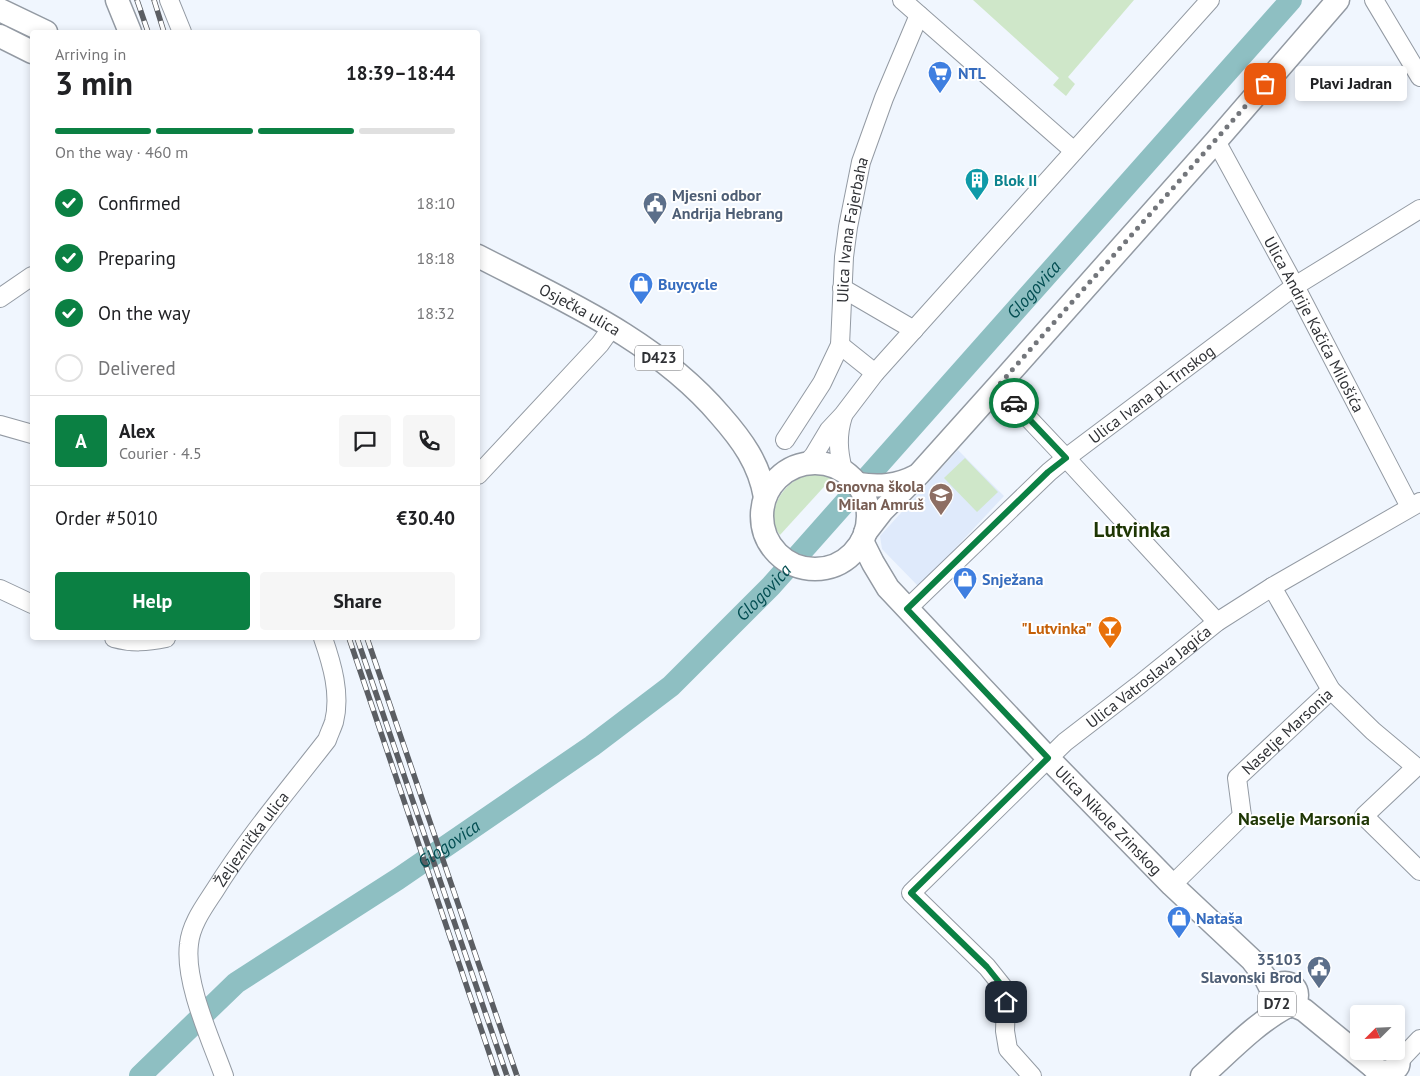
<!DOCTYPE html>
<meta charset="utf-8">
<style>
:root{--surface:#fff;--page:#f6f6f6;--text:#202124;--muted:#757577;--line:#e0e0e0;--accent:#0b8043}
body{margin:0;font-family:"PT Sans",sans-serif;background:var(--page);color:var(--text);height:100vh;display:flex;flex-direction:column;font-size:19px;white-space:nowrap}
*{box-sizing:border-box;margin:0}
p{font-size:16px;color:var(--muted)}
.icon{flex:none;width:28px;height:28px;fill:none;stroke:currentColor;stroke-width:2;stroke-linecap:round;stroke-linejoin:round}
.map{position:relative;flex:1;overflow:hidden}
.panel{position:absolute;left:30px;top:30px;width:450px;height:610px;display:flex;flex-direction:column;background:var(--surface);border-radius:5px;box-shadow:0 2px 8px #0003}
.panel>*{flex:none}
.needle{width:32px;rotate:246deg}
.tools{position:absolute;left:1350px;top:1005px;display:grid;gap:10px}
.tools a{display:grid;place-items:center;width:55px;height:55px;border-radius:5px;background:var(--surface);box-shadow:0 2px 8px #0003;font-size:25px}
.pin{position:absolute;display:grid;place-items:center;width:42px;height:42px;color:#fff;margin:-21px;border-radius:10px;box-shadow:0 2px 8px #0006}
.courier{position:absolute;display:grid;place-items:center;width:50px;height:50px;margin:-25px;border:4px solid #0b8043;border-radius:50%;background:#fff;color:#222;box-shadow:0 1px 6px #0007}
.bubble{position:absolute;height:35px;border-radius:5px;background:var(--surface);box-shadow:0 2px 8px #0003;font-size:16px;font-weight:700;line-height:35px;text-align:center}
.headline em{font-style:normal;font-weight:700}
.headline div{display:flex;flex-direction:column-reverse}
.headline{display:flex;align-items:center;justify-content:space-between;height:85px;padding:0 25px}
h1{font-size:32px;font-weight:700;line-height:38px}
.bar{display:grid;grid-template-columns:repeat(4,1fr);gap:8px 5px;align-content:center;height:60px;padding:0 25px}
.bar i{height:6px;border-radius:4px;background:var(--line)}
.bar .selected{background:var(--accent)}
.bar p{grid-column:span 4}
.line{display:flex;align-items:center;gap:12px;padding:0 25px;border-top:1px solid var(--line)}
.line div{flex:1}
.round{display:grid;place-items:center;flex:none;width:52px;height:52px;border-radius:5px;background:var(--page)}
ol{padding:0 25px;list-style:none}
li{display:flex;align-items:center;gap:15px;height:55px}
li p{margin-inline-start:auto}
li .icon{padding:5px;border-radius:50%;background:var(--accent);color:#fff;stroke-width:4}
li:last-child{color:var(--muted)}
li i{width:28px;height:28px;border:2px solid var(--line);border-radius:50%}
.button{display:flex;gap:10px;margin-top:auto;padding:10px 25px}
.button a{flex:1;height:58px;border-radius:5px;background:var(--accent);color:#fff;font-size:20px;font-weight:700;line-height:58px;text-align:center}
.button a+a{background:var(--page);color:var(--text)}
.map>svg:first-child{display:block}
.built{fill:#dfeafb}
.green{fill:#cfe7c9}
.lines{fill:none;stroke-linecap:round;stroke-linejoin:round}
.river{stroke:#8ebfc2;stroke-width:22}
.minor-casing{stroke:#939aa3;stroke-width:20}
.major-casing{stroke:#939aa3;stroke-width:25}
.minor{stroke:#fff;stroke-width:18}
.major{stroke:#fff;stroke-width:22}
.rail-casing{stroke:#5b5e63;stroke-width:5.5}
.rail{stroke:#fff;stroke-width:4;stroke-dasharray:11;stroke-linecap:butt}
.done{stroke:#73767b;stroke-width:5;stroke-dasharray:0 9}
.route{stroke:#0b8043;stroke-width:6}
.labels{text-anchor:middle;stroke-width:4;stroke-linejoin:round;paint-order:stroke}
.shield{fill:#fff;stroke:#6d6f72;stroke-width:1}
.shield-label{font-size:15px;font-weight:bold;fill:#2f3135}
.shop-label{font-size:16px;font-weight:bold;fill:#366cbe;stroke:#fff;text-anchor:start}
.culture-label{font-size:16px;font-weight:bold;fill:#0d838f;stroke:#fff;text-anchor:start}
.service-label{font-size:16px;font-weight:bold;fill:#4e5e75;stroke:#fff;text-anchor:start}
.street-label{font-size:16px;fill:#2f3135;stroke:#fff}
.education-label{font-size:16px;font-weight:bold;fill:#785e54;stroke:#fff;text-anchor:end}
.food-label{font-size:16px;font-weight:bold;fill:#c56008;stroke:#fff;text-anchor:end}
.water-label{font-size:18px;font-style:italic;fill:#034e52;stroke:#fff}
.neighbourhood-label{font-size:18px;font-weight:bold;fill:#1e3604;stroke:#fff}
.district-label{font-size:21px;font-weight:bold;fill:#1e3604;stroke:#fff}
</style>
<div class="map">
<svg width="1420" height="1076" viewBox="0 0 1420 1076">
<rect width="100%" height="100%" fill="#f0f6fe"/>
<!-- built -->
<polygon class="built" points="958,450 1004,496 919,587 882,549 880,536"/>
<!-- green -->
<g class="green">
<polygon points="973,0 1134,0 1068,77 1075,84 1066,96 1053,85 1059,78"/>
<polygon points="965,458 998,492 977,512 944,478"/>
<path d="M819,474L832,478L780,535C776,530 773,523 773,517C774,502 784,487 796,480C803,476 811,475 819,474Z"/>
</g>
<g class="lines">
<!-- river -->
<path class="river" id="s1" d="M140,1076L236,983L398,879L592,746L671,686L771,586L1291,0"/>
<defs>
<g id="minor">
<polyline points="169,0 182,32"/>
<polyline points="902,0 1074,151"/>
<polyline points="1374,0 1420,77"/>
<path id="s2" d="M1216,141L1295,286L1410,507"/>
<polyline points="842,288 914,330"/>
<polyline points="0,298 32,276"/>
<polyline points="840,345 875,373"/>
<polyline points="998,386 1066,458 1217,622"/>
<path d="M843,416C837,435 838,451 843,470"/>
<polyline points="0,425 32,434"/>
<path id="s3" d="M785,440L822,383L840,345L844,257L848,227L861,162L884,98L919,15"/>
<polyline points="807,463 814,455 829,430 843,415 875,373 1210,0"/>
<polyline points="478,475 600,344 612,327"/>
<polyline points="1272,587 1331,690"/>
<polyline points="0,589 32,604"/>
<path id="s4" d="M907,609L1049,472L1066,458L1295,286L1420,209"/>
<path d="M114,638C132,643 147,642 166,638"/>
<path id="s5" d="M1172,885L1242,816L1237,778L1331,690L1373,731L1416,767L1364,816L1420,871"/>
<polyline points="1399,1061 1420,1039"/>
<path id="s6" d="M224,1076C211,1040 184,982 189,944C191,924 204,907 215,890C248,837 289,789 327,740C329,734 332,728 334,722C341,694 332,664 323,638"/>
<path id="s7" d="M1032,1076L1008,1049L1005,1031L1006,1002L1003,987L987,967L911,893L1065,742L1139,685L1217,622L1272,587L1420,502"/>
</g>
<g id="major">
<polyline points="117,0 130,32"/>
<polyline points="0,10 46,32"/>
<polyline points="0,36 32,52"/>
<path id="s8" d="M478,256C563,300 656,340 720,415C742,440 759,463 765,497"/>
<circle cx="815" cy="516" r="53"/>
<path d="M858,484C879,487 897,486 916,476"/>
<polyline points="865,533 882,511 919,474 998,386 1216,141 1338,0"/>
<path id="s9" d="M862,541L873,563L888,588L1048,758L1172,885L1252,960L1265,977L1273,993"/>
<circle cx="1285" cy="995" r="12"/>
<polyline points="1292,1006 1295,1006 1304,1010 1371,1065"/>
<path d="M1375,1053C1361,1073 1393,1076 1398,1066C1400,1060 1397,1056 1393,1051"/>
<path d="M1202,1076C1228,1053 1255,1024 1286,1007"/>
</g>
</defs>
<!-- minor casing -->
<use href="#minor" class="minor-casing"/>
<!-- major casing -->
<use href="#major" class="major-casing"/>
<!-- minor -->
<use href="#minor" class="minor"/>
<!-- major -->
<use href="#major" class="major"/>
<defs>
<g id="rail">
<polyline points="137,0 148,32"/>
<polyline points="154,0 164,32"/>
<polyline points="349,638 497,1076"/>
<polyline points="357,638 507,1076"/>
<polyline points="367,638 517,1076"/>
</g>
</defs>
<!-- rail casing -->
<use href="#rail" class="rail-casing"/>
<!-- rail -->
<use href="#rail" class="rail"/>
</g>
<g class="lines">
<!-- done -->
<polyline class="done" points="1014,403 998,386 1265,84"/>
<!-- route -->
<polyline class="route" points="1006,1002 1003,987 987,967 911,893 1048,758 907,609 1048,472 1066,458 1014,403"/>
</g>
<!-- icons -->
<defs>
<symbol id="supermarket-pin" viewBox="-11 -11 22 30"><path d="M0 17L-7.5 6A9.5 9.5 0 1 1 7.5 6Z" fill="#3f7fe0" stroke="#fff"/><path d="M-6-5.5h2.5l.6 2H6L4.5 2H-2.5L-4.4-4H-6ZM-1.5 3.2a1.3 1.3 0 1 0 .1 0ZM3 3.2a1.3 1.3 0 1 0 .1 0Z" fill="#fff"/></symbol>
<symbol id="building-pin" viewBox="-11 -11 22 30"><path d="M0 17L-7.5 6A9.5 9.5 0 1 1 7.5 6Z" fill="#0f9aa8" stroke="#fff"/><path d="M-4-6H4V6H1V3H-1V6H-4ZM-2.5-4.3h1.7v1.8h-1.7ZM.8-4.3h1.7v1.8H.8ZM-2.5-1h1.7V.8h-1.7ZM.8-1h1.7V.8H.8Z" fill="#fff"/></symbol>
<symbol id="civic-pin" viewBox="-11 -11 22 30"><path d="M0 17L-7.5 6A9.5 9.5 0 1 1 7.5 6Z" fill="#5c6f8a" stroke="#fff"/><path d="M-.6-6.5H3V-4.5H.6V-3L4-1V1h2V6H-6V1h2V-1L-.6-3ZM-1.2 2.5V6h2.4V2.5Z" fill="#fff"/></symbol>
<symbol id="shop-pin" viewBox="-11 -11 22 30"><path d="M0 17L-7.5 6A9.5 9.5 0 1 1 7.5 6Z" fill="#3f7fe0" stroke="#fff"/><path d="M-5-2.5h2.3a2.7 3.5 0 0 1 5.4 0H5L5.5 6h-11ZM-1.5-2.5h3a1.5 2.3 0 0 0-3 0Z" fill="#fff"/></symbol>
<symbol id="school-pin" viewBox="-11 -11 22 30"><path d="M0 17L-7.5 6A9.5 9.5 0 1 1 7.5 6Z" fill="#8d6e63" stroke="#fff"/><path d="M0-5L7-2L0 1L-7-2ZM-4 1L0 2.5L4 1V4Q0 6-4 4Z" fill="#fff"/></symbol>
<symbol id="bar-pin" viewBox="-11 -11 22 30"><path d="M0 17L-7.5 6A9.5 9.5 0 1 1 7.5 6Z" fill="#e8710a" stroke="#fff"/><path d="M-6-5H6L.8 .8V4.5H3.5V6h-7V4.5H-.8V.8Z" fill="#fff"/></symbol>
</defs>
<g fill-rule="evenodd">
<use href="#supermarket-pin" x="926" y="59" width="28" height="38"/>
<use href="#building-pin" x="963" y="166" width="28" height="38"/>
<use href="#civic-pin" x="641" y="190" width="28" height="38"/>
<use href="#shop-pin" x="627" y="270" width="28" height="38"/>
<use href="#school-pin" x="927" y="481" width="28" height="38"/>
<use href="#shop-pin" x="951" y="565" width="28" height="38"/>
<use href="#bar-pin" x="1096" y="614" width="28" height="38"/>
<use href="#shop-pin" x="1165" y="904" width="28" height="38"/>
<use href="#civic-pin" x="1305" y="954" width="28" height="38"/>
</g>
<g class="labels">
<!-- shield labels -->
<g class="shield">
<rect x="635" y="345.5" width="48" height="25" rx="4"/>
<rect x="1258" y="991.5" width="38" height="25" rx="4"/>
</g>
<g class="shield-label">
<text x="659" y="363">D423</text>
<text x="1277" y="1009">D72</text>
</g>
<!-- shop labels -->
<g class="shop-label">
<text x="958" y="79">NTL</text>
<text x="658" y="290">Buycycle</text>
<text x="982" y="585">Snježana</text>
<text x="1196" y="924">Nataša</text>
</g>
<!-- culture labels -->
<g class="culture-label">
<text x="994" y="186">Blok II</text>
</g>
<!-- service labels -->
<g class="service-label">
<text x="672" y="201">Mjesni odbor<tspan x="672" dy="18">Andrija Hebrang</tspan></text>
<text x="1302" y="965" text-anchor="end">35103<tspan x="1302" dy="18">Slavonski Brod</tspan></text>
</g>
<!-- street labels -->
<g class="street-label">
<text dy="6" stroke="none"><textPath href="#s3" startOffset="226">Ulica Ivana Fajerbaha</textPath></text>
<text dy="6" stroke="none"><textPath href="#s8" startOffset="115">Osječka ulica</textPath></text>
<text dy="6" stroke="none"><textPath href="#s2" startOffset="208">Ulica Andrije Kačića Milošića</textPath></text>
<text dy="6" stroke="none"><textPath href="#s4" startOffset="326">Ulica Ivana pl. Trnskog</textPath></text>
<text dy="6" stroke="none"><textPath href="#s7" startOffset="552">Ulica Vatroslava Jagića</textPath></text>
<text dy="6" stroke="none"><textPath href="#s5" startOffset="205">Naselje Marsonia</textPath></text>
<text dy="6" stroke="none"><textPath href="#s9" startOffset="374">Ulica Nikole Zrinskog</textPath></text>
<text dy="6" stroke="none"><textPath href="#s6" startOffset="261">Željeznička ulica</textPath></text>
</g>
<!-- education labels -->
<g class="education-label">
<text x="924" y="492">Osnovna škola<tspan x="924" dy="18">Milan Amruš</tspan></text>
</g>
<!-- food labels -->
<g class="food-label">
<text x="1092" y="634">"Lutvinka"</text>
</g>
<!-- water labels -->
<g class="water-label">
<text dy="6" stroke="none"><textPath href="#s1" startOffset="1198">Glogovica</textPath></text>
<text dy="6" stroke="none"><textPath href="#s1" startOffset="792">Glogovica</textPath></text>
<text dy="6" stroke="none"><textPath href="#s1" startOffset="388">Glogovica</textPath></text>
</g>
<!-- neighbourhood labels -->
<g class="neighbourhood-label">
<text x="1304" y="825">Naselje Marsonia</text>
</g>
<!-- district labels -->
<g class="district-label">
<text x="1132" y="537">Lutvinka</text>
</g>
</g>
</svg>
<div class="tools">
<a><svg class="needle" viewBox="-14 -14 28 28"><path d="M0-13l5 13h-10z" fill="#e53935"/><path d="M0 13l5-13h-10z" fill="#757577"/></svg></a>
</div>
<div class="pin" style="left:1265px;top:84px;background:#ea580c"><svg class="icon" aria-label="bag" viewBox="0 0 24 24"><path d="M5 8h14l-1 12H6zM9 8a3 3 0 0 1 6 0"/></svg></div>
<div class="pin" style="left:1006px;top:1002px;background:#1f2937"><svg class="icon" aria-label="home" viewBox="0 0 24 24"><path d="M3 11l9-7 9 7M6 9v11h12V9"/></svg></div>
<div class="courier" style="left:1014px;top:403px"><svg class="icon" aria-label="car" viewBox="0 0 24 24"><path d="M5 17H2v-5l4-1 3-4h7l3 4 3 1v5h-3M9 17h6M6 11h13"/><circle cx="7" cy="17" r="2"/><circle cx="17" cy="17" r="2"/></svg></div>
<div class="bubble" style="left:1295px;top:66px;width:112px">Plavi Jadran</div>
<section class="panel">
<div class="headline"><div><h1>3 min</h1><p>Arriving in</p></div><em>18:39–18:44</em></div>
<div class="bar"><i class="selected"></i><i class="selected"></i><i class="selected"></i><i></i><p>On the way · 460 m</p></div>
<ol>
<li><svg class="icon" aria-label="check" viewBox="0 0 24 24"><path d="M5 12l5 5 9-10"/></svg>Confirmed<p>18:10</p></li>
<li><svg class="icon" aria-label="check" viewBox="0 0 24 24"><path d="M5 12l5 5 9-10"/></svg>Preparing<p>18:18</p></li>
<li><svg class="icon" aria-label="check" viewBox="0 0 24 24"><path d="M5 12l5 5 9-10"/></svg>On the way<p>18:32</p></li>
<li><i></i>Delivered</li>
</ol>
<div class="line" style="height:90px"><b class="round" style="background:var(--accent);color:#fff">A</b><div><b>Alex</b><p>Courier · 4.5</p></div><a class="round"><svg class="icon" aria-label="chat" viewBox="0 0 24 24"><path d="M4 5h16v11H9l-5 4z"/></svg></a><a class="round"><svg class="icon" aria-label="phone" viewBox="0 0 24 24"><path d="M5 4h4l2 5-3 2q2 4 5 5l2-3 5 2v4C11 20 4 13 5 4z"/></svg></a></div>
<div class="line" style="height:65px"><div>Order #5010</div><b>€30.40</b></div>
<div class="button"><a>Help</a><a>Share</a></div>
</section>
</div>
